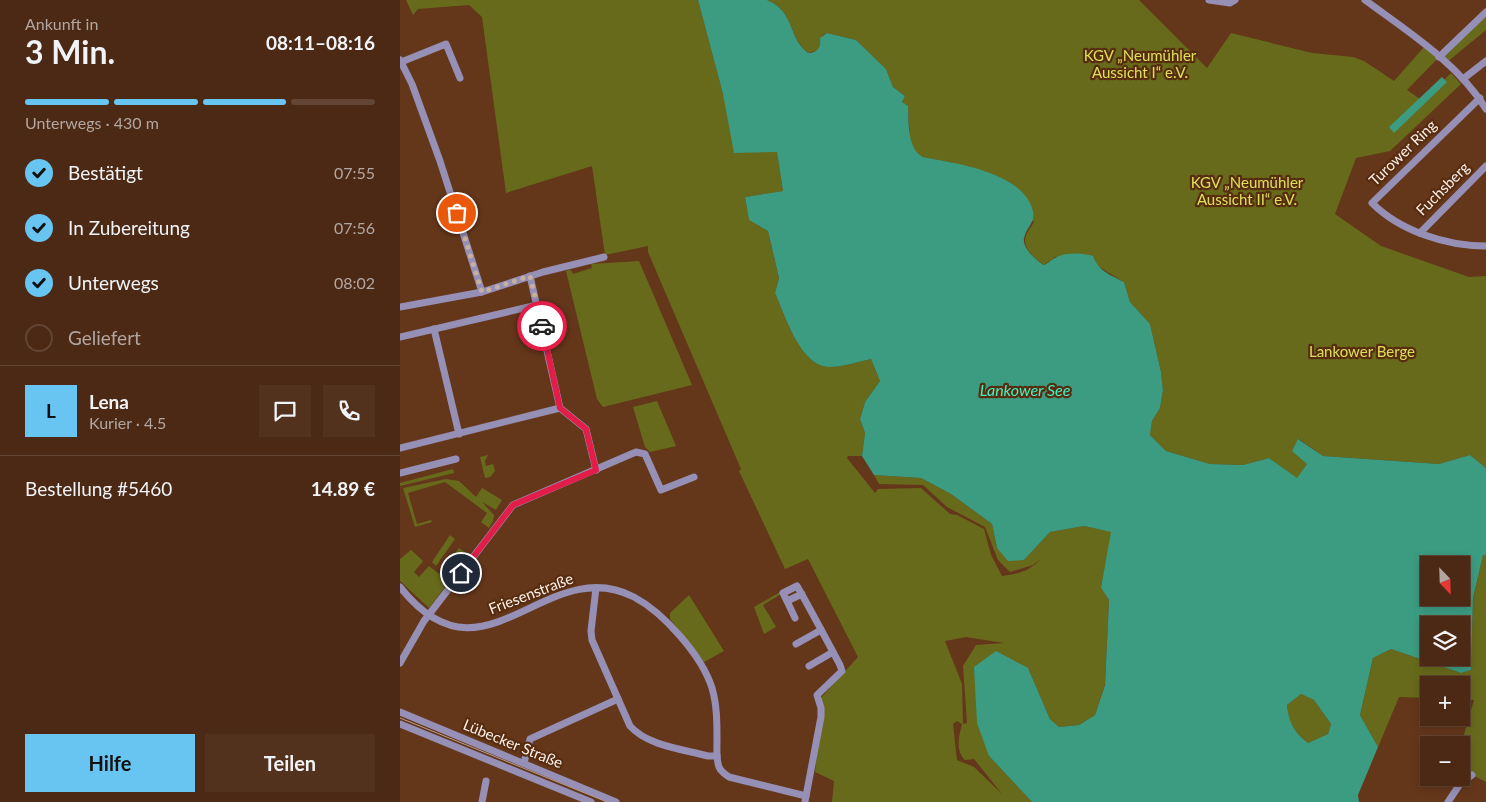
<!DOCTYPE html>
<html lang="de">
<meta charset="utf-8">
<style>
:root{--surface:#4b2914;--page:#52311d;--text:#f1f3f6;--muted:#b2a6a0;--line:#624534;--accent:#68c4f0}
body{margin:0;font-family:Lato,sans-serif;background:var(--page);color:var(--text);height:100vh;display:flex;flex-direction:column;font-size:19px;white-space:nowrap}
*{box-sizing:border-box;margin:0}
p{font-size:16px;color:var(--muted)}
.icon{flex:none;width:28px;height:28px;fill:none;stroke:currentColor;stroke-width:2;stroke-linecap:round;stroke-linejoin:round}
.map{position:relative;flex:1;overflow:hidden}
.side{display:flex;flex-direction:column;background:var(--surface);width:400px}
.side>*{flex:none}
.needle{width:32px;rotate:157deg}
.controls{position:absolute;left:1020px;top:556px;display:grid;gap:10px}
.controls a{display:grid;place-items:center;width:50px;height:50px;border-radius:0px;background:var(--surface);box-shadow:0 2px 8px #0003,0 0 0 1px var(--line);font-size:25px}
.pin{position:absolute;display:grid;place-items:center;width:42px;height:42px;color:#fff;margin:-21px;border:2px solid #fff;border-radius:50%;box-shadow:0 1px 5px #0007}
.courier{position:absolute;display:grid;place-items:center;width:50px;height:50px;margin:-25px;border:4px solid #e11d48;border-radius:50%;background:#fff;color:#222;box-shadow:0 1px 6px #0007}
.head em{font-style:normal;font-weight:700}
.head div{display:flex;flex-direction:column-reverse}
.head{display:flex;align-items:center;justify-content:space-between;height:85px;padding:0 25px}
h1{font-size:32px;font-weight:700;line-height:38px}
.bar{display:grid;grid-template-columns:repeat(4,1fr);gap:8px 5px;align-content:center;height:60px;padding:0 25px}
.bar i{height:6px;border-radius:4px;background:var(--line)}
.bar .on{background:var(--accent)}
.bar p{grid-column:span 4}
.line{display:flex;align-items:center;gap:12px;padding:0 25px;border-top:1px solid var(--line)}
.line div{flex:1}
.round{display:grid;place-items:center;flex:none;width:52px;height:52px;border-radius:0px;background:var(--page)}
ol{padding:0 25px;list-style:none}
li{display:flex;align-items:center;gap:15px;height:55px}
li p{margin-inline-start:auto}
li .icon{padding:5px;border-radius:50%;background:var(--accent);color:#111;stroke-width:4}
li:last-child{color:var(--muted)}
li i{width:28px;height:28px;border:2px solid var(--line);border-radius:50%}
.action{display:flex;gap:10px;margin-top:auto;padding:10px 25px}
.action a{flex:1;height:58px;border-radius:0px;background:var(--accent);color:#111;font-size:20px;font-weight:700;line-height:58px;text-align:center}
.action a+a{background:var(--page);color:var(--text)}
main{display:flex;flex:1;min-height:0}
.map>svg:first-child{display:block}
.green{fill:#676a1b;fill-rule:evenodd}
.water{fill:#3b9c81;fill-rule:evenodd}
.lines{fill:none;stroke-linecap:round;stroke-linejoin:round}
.minor{stroke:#9690b6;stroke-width:7}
.tram{stroke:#b89d8d;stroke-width:1}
.done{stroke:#c7b0a2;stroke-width:5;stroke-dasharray:0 9}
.route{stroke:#e11d48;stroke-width:6}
.labels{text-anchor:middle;stroke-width:4.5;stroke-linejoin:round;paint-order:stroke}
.park-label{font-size:15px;fill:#dae05b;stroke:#582d0f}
.street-label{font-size:15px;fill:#fdf1eb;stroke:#582d0f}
.water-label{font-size:16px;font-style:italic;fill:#3ff2c6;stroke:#582d0f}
</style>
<main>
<section class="side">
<div class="head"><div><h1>3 Min.</h1><p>Ankunft in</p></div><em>08:11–08:16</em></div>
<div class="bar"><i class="on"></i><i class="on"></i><i class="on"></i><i></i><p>Unterwegs · 430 m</p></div>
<ol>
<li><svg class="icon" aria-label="check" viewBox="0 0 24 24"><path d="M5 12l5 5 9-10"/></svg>Bestätigt<p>07:55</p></li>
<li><svg class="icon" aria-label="check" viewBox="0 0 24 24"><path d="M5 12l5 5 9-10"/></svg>In Zubereitung<p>07:56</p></li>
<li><svg class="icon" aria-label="check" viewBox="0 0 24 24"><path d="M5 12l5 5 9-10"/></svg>Unterwegs<p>08:02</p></li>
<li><i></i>Geliefert</li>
</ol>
<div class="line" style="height:90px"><b class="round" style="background:var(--accent);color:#111">L</b><div><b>Lena</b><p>Kurier · 4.5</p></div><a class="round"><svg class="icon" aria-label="chat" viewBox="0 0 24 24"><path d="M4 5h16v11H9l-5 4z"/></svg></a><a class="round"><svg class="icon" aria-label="phone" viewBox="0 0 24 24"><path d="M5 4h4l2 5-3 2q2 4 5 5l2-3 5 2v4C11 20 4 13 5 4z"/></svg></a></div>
<div class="line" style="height:65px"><div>Bestellung #5460</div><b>14.89 €</b></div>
<div class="action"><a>Hilfe</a><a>Teilen</a></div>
</section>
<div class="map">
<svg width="1086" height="802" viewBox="0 0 1086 802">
<rect width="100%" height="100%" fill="#64371b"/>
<!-- green -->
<g class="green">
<path d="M6,0H298L323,94L377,151L383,191L345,197L349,220L368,231L379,278L375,293C385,315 400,366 429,367C443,367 458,362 471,359L480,381L465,402L460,419L465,433L462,456H448L447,458L475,493L478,489L521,488L550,514L557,515L584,529L591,555L602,576C619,574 629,571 641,559L633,565L610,572L598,560L585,527L547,507L523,485L479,484L474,475L521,478L551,494L592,524L597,548L624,560L650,532L684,526L712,532L701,588L709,600L705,684L695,715L679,725L659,727L650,719L628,668L589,756L632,802H432L434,781L415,772L421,717L419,700L458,657L408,559L385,569L339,471L341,469L248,252V246L205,255L192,166L106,193L82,17L69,5L18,9L13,15ZM566,637L604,643L576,645L563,666L567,723L563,724L562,684L545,641ZM557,721L562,724C559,736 555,750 565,760L574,759L602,794L574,767L557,760L553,724Z"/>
<path d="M367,0H739L807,68L831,33L912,53L953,57L964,61L994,81L1025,46L1039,57L1086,12V30L1046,63L1039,57L1007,90L1023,101L1051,73L1061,84L990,151L956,158L935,214L981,246L1069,277L1086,276V468L1070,455L1039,464L923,456L899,439L907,464L897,479L869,458L843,465L810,464L766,451L750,435L752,421L760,408L763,390L761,372L750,324L730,302L724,282L696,265L655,257L644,265C637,260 624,250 625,240C625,234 631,227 634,222L554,163L523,157L516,154L510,142L508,107L502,102L505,96L493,87L486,69L456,40L427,33L423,35L418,50L408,53C389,38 393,9 367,0Z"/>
<polygon points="239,261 292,385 203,407 197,399 166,271 171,270 173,274 192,268 191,264"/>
<polygon points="257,401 276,446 250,452 245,447 233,407"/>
<polygon points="88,455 85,461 86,466 93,464 95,471 90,477 85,478 80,457"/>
<polygon points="53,469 54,473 0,486 0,483"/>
<polygon points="46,479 59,481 76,497 82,488 102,500 96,510 82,502 94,515 93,521 89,528 81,522 87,513 45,482 8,493 17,524 31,520 32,522 15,527 3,488"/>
<polygon points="50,535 55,539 36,566 32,562"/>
<polygon points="59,548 69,555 29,608 0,581 0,559 11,550 23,561 14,572 19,577 29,566 39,574"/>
<polygon points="1083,555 1086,555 1086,782 1061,769 1061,745 1074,700 1061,699 1061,685 1029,685 1029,698 999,697 978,747 960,715 973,658 991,649 1061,673 1071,670 1073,598"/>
<polygon points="380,592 381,594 363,605 376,627 364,634 354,607"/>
<polygon points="289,595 324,651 304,662 270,619 270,613"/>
<path d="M901,694L914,700L931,724L928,734L908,743C893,731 889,724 887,705Z"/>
</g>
<!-- water -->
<g class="water">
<path d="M298,0H367C395,11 388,38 408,53C418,53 421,47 420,38L427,33L456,40L486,69L493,87L505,96L502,102L508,106C509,123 507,149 523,157C554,163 614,171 630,203C639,222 628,223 624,238C622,248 637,261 644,265C649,263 650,260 655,258C665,252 682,253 693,256C698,271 711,275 724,282L730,302L750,324L761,372L763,390L760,408L752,421L750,435L766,451L810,464L843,465L869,458L897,478L907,464L892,451L898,439L923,456L1039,464L1070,455L1086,468V555H1083L1073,598L1071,670L1061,673L991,649L973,658L960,715L978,747L958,795L959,802H632L589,756L577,723L574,667L596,651L628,668L650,719L659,727L679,725L695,715L705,685L709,600L701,588L711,532L684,526L650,532L624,560L608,561L597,548L592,524L551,494L521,478L474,475L462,456L465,433L460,419L465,402L480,381L471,359C458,362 443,367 429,367C400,366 385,315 375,293L379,278L368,231L349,220L345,197L383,191L377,152L334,153L323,94ZM1029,565H1061V598H1029ZM1029,625H1061V658H1029ZM901,694L914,700L931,724L928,734L908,743C894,732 889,723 887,705Z"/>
<polygon points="1042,77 1047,82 994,133 989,127"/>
</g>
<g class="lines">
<!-- minor -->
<g class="minor">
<polyline points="809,0 830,3 835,0"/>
<path d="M965,0C1007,31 1058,63 1086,109"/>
<polyline points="1039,57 1086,12"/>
<polyline points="0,60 12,84 40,161 82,292"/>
<polyline points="1,62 46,44 60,78"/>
<polyline points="1063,79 1086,61"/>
<path d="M1080,98L972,203C1000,231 1046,246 1086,246"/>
<polyline points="1020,233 1086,166"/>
<polyline points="130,276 160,408"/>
<polyline points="0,307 82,292 143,272 204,257"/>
<polyline points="34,329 59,434"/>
<polyline points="0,337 137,305"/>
<polyline points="160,408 186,429 196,470"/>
<polyline points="0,448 160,408"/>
<polyline points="0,473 56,459"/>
<path d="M0,587C84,694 145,551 234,597C264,613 302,656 312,688C317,705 317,723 317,740C317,748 316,759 319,767C321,772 325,774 329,777L406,796L405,802"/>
<path d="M196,588L191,631L192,640L230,726C248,746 282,749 308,756H317"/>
<path d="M402,594L387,601L383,593L397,586C412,612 426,639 440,665L442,671L417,695L421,708V717L406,796"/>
<polyline points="387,601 395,618"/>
<polyline points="396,644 421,630"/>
<polyline points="0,663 24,621 113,505 236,452 245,454 261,490 294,477"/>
<polyline points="409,666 433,652"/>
<polyline points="0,712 216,802"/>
<polyline points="0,724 191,802"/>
<polyline points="124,763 130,739 218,699"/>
<polyline points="82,802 86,781"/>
<polyline points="1048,802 1060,784 1072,775"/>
</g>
<!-- tram -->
<polyline class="tram" points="0,718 207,802"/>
</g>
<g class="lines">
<!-- done -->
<polyline class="done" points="57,213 82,292 130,276 142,326"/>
<!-- route -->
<polyline class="route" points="61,573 113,505 196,470 186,429 160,408 142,326"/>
</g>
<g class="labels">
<!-- park labels -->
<g class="park-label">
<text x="740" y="61">KGV „Neumühler<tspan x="740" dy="17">Aussicht I“ e.V.</tspan></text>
<text x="847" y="188">KGV „Neumühler<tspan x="847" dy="17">Aussicht II“ e.V.</tspan></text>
<text x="962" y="357">Lankower Berge</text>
</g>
<!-- street labels -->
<g class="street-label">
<text transform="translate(1003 153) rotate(-44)" y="5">Turower Ring</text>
<text transform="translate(1043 189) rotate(-45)" y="5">Fuchsberg</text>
<text transform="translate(131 594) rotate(-21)" y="5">Friesenstraße</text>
<text transform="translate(113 744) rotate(22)" y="5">Lübecker Straße</text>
</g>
<!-- water labels -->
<g class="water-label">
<text x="625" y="396">Lankower See</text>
</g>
</g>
</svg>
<div class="controls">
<a><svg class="needle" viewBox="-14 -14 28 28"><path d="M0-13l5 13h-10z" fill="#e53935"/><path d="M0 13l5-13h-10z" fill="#b2a6a0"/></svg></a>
<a><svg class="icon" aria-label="layers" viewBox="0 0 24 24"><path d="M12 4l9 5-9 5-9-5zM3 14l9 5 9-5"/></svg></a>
<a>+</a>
<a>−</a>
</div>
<div class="pin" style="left:57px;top:213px;background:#ea580c"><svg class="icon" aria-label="bag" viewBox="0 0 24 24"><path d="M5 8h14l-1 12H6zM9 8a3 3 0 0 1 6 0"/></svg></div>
<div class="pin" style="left:61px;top:573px;background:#1f2937"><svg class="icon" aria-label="home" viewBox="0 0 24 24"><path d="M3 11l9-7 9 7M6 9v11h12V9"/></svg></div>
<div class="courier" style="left:142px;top:326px"><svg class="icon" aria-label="car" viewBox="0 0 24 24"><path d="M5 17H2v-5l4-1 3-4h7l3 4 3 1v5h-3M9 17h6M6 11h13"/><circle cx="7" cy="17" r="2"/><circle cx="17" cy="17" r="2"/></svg></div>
</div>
</main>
